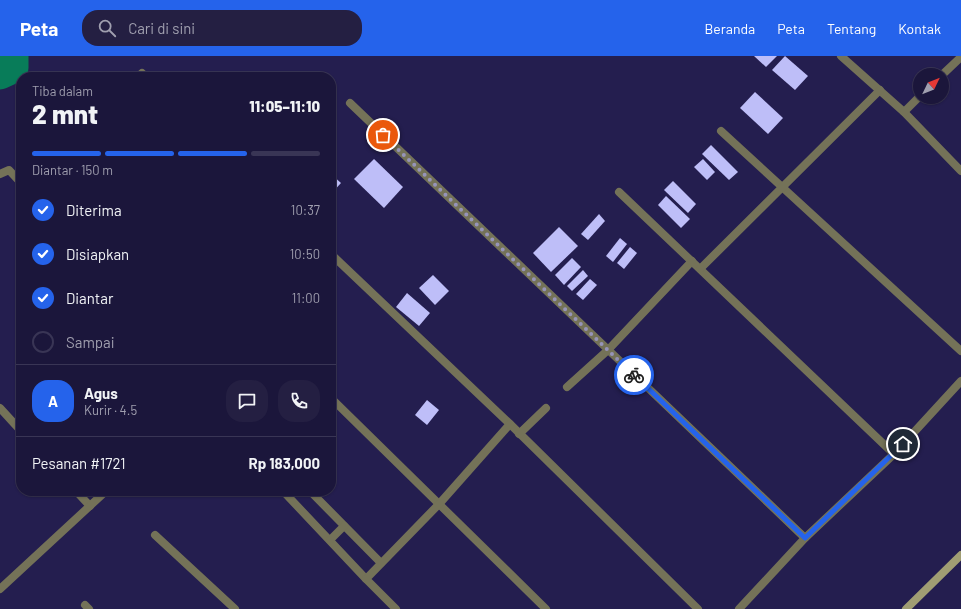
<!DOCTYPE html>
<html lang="id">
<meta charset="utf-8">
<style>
:root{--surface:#1b163b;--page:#241f42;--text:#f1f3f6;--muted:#a09faf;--line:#393555;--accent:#2563eb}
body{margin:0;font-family:Barlow,sans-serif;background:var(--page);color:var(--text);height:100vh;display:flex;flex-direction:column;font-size:15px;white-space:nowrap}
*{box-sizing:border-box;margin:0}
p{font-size:13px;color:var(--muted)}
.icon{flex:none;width:22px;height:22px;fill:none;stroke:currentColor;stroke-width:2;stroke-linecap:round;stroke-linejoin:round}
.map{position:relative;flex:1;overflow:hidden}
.panel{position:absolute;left:16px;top:16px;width:320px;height:424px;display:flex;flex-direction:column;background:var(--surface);border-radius:16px;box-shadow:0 1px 3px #0004,0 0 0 1px var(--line)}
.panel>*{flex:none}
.needle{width:26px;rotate:47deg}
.buttons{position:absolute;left:913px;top:12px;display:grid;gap:8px}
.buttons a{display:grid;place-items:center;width:36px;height:36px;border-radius:50%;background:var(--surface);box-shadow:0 1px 3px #0004,0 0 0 1px var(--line);font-size:20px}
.pin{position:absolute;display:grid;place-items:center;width:34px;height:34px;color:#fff;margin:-17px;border:2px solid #fff;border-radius:50%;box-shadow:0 1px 4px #0007}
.courier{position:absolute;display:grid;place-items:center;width:40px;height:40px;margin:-20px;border:3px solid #2563eb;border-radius:50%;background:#fff;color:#222;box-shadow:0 1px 5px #0007}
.head em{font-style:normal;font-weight:800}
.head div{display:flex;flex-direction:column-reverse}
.head{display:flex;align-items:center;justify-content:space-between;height:68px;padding:0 16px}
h1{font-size:26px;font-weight:800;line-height:30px}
.bar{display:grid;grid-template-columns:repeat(4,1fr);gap:6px 4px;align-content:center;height:48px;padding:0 16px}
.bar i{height:5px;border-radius:3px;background:var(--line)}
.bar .selected{background:var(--accent)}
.bar p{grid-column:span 4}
.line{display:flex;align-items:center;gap:10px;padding:0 16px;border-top:1px solid var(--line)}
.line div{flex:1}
.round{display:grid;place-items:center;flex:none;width:42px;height:42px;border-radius:16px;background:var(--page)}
ol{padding:0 16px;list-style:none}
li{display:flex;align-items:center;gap:12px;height:44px}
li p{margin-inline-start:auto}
li .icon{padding:4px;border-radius:50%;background:var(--accent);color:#fff;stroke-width:4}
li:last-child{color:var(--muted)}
li i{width:22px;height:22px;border:2px solid var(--line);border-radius:50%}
header{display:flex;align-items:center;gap:24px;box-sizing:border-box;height:56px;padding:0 20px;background:var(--accent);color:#fff}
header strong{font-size:19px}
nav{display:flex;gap:22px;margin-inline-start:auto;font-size:14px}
.search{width:280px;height:36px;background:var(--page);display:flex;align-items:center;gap:10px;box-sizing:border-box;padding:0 14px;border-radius:16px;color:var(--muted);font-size:15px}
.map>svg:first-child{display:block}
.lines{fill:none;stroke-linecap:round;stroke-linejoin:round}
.river{stroke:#087c59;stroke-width:31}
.building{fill:#bebef8}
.street{stroke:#747258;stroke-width:8}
.secondary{stroke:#a09d73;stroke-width:8}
.done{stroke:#9694ba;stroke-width:4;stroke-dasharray:0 7.2}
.route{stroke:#2563eb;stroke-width:5}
</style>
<header>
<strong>Peta</strong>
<div class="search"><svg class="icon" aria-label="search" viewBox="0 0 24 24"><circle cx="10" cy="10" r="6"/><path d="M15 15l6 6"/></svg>Cari di sini</div>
<nav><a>Beranda</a><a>Peta</a><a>Tentang</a><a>Kontak</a></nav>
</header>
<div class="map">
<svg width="961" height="553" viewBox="0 0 961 553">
<rect width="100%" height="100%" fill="#241e4f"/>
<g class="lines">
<!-- river -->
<polyline class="river" points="0,18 13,12 13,0"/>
</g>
<!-- building -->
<g class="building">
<polygon points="754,0 777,0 766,11"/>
<polygon points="785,0 808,20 795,34 772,14"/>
<polygon points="755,36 783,62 768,78 740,52"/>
<polygon points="711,89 738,116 729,124 702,98"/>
<polygon points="374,103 403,131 384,152 354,123"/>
<polygon points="703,103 715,116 707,124 694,111"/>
<polygon points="331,118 341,127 331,138"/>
<polygon points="673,125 696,148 688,157 664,134"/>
<polygon points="666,140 690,163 681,172 658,149"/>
<polygon points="599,158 605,165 588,184 581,178"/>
<polygon points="559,171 578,190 551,216 533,197"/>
<polygon points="620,182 627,188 613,206 606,200"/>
<polygon points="630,191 637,197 624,213 617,207"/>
<polygon points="572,202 581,211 564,229 555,219"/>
<polygon points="583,214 588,220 572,235 567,230"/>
<polygon points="433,219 449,235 435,249 419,232"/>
<polygon points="590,223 597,229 583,244 576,238"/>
<polygon points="407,237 430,257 419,270 396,251"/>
<polygon points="427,344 439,354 427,369 415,359"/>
</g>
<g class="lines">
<!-- street -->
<g class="street">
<polyline points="841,0 904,56 961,115"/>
<polyline points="142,17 146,21"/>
<polyline points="942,19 961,1"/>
<polyline points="350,47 805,482"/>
<polyline points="904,56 920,40"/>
<polyline points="721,75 961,295"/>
<polyline points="0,118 9,114 21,127"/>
<polyline points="619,136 894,398"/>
<polyline points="331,198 510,368 698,553"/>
<polyline points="701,212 880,34"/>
<polyline points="567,331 608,294 692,205"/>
<polyline points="331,342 546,553"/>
<polyline points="0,352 21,375"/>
<polyline points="519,378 546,352"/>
<polyline points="76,435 90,450"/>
<polyline points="283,435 366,523"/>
<polyline points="310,435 381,507"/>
<polyline points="155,479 235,553"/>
<polyline points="330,484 344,470"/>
<polyline points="0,533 106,435"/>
<polyline points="85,549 89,553"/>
<polyline points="396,553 366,523 440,447 510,368"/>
<polyline points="739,553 805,482 894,398 961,325"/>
</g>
<!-- secondary -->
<polyline class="secondary" points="906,553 961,499"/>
</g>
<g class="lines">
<!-- done -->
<polyline class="done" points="383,79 634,319"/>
<!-- route -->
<polyline class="route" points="634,319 805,482 903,388"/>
</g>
</svg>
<div class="buttons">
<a><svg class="needle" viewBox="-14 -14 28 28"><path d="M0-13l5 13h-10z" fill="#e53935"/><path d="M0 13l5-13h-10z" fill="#a09faf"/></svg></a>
</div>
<div class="pin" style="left:383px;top:79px;background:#ea580c"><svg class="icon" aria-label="bag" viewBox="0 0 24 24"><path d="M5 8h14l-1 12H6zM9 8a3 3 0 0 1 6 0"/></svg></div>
<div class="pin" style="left:903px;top:388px;background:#1f2937"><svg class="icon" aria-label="home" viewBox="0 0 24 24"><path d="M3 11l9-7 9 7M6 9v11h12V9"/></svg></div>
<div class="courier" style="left:634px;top:319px"><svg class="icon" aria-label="bike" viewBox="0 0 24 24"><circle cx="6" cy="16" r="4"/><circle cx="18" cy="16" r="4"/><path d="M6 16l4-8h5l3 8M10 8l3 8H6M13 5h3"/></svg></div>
<section class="panel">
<div class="head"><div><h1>2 mnt</h1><p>Tiba dalam</p></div><em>11:05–11:10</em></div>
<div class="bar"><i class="selected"></i><i class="selected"></i><i class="selected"></i><i></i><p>Diantar · 150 m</p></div>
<ol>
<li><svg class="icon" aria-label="check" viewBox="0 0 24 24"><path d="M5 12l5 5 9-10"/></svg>Diterima<p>10:37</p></li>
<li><svg class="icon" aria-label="check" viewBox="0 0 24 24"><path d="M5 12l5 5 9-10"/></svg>Disiapkan<p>10:50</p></li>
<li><svg class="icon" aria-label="check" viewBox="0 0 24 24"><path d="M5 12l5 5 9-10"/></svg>Diantar<p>11:00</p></li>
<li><i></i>Sampai</li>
</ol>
<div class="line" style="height:72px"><b class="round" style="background:var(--accent);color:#fff">A</b><div><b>Agus</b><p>Kurir · 4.5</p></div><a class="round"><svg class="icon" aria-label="chat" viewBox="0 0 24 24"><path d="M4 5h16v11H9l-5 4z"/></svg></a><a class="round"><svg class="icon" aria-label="phone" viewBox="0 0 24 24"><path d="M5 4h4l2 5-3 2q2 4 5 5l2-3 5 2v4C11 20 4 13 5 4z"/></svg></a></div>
<div class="line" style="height:52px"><div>Pesanan #1721</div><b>Rp 183,000</b></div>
</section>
</div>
